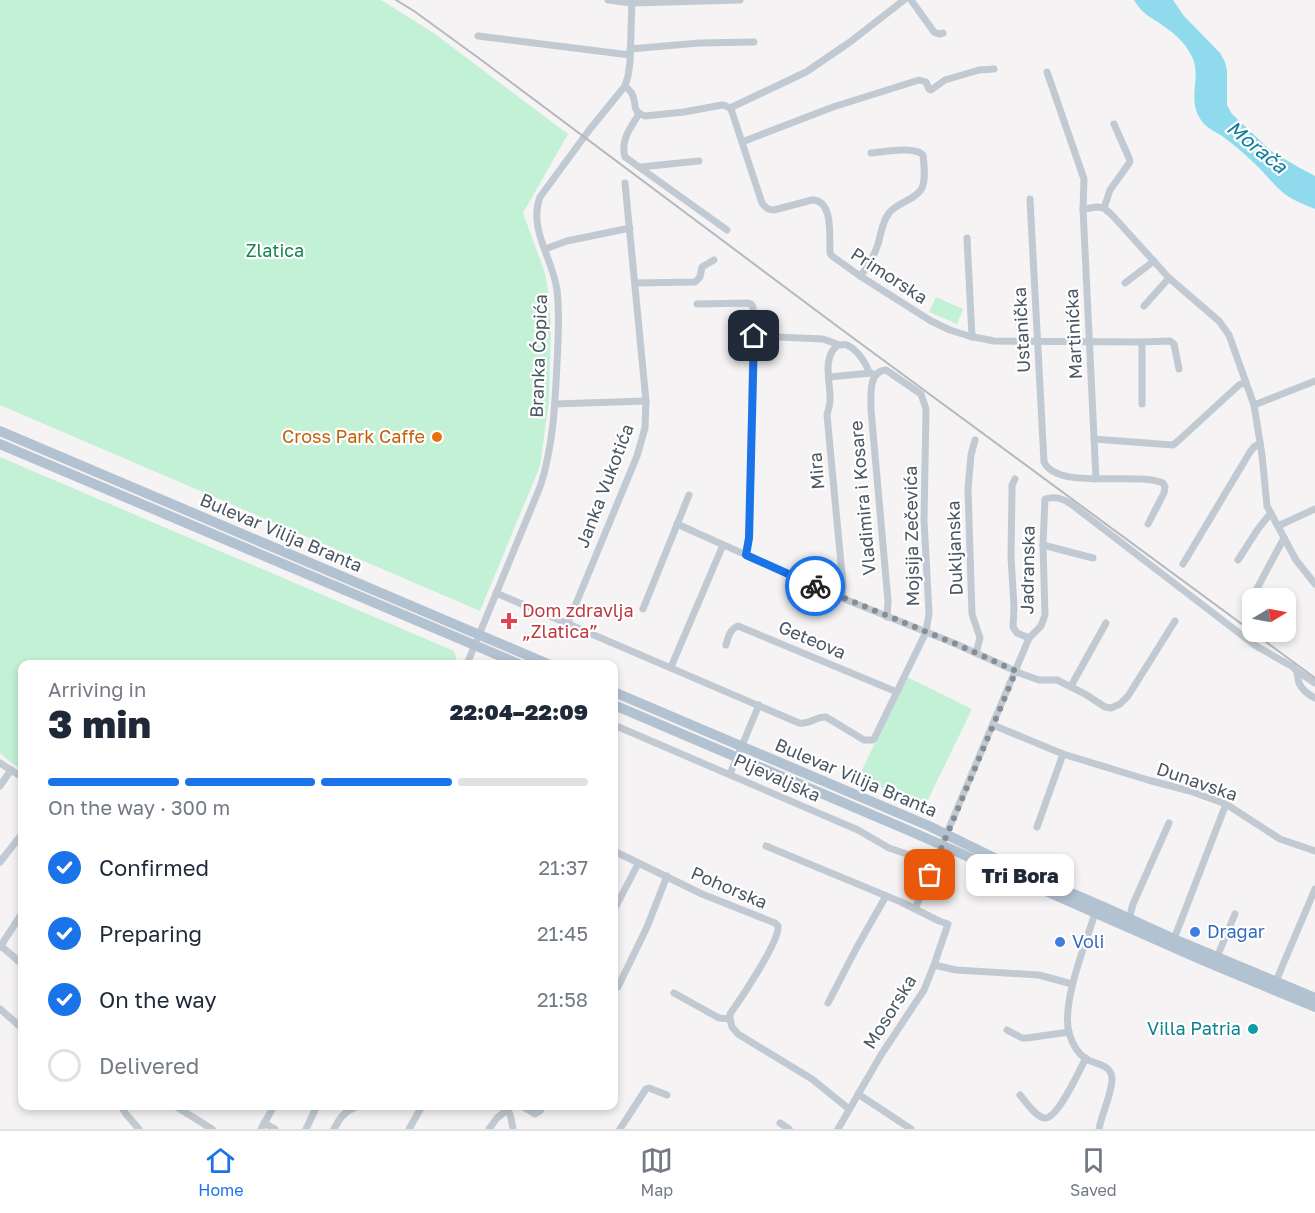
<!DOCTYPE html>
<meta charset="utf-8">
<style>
:root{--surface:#fff;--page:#f2f2f3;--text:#1f2937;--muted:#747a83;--line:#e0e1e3;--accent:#1a73e8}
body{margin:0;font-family:"Golos Text",sans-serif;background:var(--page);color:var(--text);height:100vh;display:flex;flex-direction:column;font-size:22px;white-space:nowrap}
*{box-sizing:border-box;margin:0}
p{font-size:20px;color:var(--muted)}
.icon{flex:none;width:33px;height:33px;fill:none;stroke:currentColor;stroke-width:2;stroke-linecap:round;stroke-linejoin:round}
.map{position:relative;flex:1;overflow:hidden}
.side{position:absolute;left:18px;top:660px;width:600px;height:450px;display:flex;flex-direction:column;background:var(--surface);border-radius:12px;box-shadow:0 3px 9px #0003}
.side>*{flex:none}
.needle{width:39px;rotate:80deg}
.tools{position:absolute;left:1242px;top:588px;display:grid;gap:12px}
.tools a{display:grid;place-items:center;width:54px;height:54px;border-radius:12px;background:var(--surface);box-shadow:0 3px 9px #0003;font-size:30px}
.pin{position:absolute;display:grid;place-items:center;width:51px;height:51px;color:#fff;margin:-26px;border-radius:12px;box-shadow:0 3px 9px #0006}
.courier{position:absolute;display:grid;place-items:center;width:60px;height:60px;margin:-30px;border:4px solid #1a73e8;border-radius:50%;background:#fff;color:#222;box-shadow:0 2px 8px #0007}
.bubble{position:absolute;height:42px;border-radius:12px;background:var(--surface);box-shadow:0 3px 9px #0003;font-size:20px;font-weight:800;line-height:42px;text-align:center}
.summary em{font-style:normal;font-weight:800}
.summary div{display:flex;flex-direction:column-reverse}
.summary{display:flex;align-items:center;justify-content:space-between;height:102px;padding:0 30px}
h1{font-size:39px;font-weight:800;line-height:45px}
.bar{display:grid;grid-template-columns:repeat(4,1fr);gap:9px 6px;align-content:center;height:72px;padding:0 30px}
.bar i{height:8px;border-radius:4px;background:var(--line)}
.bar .current{background:var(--accent)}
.bar p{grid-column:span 4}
ol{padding:0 30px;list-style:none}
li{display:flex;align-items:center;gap:18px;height:66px}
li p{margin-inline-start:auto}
li .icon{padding:6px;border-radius:50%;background:var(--accent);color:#fff;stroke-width:4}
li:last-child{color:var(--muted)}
li i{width:33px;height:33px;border:3px solid var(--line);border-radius:50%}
.tabs{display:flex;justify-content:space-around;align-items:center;height:84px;border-top:2px solid var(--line);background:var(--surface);font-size:16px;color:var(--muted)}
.tabs a{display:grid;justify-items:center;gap:3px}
.tabs .current{color:var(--accent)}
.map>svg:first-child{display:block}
.green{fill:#c3f1d5}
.water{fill:#90daee}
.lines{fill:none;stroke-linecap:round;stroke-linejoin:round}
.minor{stroke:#c1cad2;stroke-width:7}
.primary{stroke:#b3c2d1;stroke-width:10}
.rail{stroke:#b5b8bd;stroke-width:2}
.done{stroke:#868d94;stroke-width:6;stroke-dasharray:0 10.8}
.route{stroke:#1a73e8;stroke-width:8}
.food-dot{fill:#e8710a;stroke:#fff;stroke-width:2}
.health-dot{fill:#e0444e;stroke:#fff;stroke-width:2}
.shop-dot{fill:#3f7fe0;stroke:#fff;stroke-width:2}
.culture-dot{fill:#0f9aa8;stroke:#fff;stroke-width:2}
.labels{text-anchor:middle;stroke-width:4.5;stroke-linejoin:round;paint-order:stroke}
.park-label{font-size:18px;fill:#17864f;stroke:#fff}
.street-label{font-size:18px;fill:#4a5661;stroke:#fff}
.food-label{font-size:18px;fill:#c56008;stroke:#fff;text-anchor:end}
.health-label{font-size:18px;fill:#be3a42;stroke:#fff;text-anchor:start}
.shop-label{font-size:18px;fill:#366cbe;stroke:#fff;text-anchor:start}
.culture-label{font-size:18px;fill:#0d838f;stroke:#fff;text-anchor:end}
.water-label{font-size:20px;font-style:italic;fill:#0c7c9b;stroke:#fff}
</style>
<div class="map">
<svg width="1315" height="1129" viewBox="0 0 1315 1129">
<rect width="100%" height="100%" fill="#f5f3f3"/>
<!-- green -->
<g class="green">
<polygon points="0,0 381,0 435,34 568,134 523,213 545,273 548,291 551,325 549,401 540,466 480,611 0,405"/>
<polygon points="936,297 963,309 957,324 929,312"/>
<polygon points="0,457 454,651 458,664 22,664 22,770 8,760 0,753"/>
<polygon points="907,677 972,709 924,808 859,776"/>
</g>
<!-- water -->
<path class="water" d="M1134,0H1173L1184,16L1220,53L1225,62L1227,71V105L1232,114L1271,151L1298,167L1315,176V209C1305,205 1295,201 1286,195C1274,186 1265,173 1254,163C1244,153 1233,144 1222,136C1212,130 1203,126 1198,115C1188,94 1203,74 1190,53C1184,42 1175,34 1165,27C1151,17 1143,15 1134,0Z"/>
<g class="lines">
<!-- minor -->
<g class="minor">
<polyline points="608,0 632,3 740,0"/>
<polyline points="911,0 934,32 939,34 943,33"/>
<polyline points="478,36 630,55"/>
<polyline points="630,49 699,43 754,42"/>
<polyline points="1047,72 1084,179 1083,209"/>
<path d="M625,86C627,88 631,91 632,94C638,105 630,110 645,116L684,112L722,105L726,106L731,109L762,203C766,208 768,210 774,210L812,200C834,200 829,237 830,253L832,256L860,276L931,321L950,330L969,336L994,341L1142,342L1170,341L1174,344L1179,369"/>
<polyline points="730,108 806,72 850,42 904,0"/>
<path d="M639,114C631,127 620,140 625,157L727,230"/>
<polyline points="742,142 833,107 919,80 926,82 929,89 931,90 945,80 979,70 994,69"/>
<polyline points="640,167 699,161"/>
<path d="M1030,199L1044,462C1058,491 1135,471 1163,483L1165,487L1164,493L1148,524"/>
<polyline points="1104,208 1112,215 1169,278 1219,321 1229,335 1254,405 1262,455 1267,506 1296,560 1315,584"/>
<polyline points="1104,208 1110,190 1130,162 1129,158 1114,124"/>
<polyline points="967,238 972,337"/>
<polyline points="545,249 567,241 630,228"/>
<path d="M860,276C869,266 874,256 878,244C881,234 882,222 889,213C897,202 916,200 922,188C926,178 924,165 923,155C914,146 884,152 871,153"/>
<polyline points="636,283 695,282 700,277 702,267 714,260"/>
<polyline points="1125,283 1154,261"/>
<polyline points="697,304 747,303 751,304 753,307 751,464 749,538 746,555"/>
<polyline points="1144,306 1169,278"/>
<path d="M754,336L822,339C828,340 835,344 840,345C847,345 843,343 849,346C858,351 867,364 869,373"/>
<polyline points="1142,342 1142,404"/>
<path d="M838,345C821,358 831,383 830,401C830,406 828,410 827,415L843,585L842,598"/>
<polyline points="829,377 871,373"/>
<polyline points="555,404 646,401"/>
<polyline points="1254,405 1315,381"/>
<polyline points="1094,439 1173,445 1178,441 1239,385 1246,382"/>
<polyline points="975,440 971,455 968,489 972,614 980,638 976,653"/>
<polyline points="1015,479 1012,485 1012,493 1011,557 1014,607 1013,627 1017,633 1029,638"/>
<polyline points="1096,479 1083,209 1097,207 1104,208"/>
<polyline points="677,524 842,598 956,644 1022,674 1039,680 1057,680 1085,694 1105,707 1111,708 1120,704 1128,696 1175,621"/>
<polyline points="1278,526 1315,509"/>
<polyline points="1043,545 1093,558"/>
<polyline points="1238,560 1258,529 1270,514"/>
<polyline points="1183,564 1250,452 1254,447 1260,443"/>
<path d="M496,593L799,723C810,725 816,716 826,717L864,740H872L874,739L926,632L929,613L924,520L926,409L921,394L886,370C868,371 871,396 871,410L888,601L887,617"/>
<polyline points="1254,594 1284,538"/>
<polyline points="643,609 689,495"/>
<polyline points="568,623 637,456 645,428 646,401 625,183"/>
<path d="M726,645C728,637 730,629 738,626L897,692"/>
<path d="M467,664L540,487C553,448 555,405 557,364C558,340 560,315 557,290C553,259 528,229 540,197L590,129L625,86L628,76L630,62L632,0"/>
<polyline points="671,667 723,545"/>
<polyline points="1297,671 1315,683"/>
<polyline points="1071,686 1106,623"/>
<polyline points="614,725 858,830 889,848 927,861"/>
<polyline points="993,725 1063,754 1148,780 1190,791 1226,804 1280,839 1315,851"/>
<polyline points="0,763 22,777"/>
<polyline points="730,774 759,705"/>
<polyline points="0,786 11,770"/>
<polyline points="1037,827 1063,754"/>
<polyline points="766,846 901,902 939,921 948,924 934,965 924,990 881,1055 838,1129"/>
<path d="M614,851L702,894L775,923L778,926C780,941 740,1000 730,1014V1019"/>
<polyline points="0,862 22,834"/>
<path d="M915,909L1029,638L1041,626L1045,615L1043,545L1045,499C1055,496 1062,498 1071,504L1256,646L1293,667C1300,674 1296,675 1299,683C1302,690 1309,695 1315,698"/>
<polyline points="614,910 638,864"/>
<path d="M1095,913C1086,943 1061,1003 1069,1033C1072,1043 1077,1053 1086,1059C1097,1065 1112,1064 1112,1080C1111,1096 1102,1113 1099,1129"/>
<polyline points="1129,919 1133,904 1169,823"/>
<polyline points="1174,939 1226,804"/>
<polyline points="1,946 22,964"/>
<polyline points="0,947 22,913"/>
<polyline points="1217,957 1235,914"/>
<polyline points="934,965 956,970 1039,975 1072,984"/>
<polyline points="1276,981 1315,889"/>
<polyline points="618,987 647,927 667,876"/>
<polyline points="674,993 719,1018 730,1019"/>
<polyline points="828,1003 857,947 886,896"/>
<polyline points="0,1009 22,1028"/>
<polyline points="730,1019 732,1027 738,1034 812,1079 849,1109"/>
<polyline points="1007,1030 1022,1038 1027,1038 1069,1032"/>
<polyline points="858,1094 911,1129"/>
<path d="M1020,1095C1026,1102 1035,1116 1044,1118C1057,1121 1080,1069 1086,1058"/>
<polyline points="121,1106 126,1114 139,1129"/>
<polyline points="175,1106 212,1129"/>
<polyline points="507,1106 511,1118 513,1129"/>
<polyline points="522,1106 535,1114 540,1111 543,1106"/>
<polyline points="264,1123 275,1129"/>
<polyline points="780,1123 789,1129"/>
<polyline points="261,1129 274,1106"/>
<polyline points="306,1129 316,1108"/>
<path d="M334,1129C339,1120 343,1112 354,1108"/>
<polyline points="409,1129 422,1106"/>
<polyline points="489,1129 497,1118 509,1108"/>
<polyline points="620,1129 646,1089 649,1088 667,1095"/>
</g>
<!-- primary -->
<g class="primary">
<polyline points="0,431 548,664"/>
<polyline points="0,444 519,664"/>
<polyline points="614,692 929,826 1025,873 1104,907 1174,939 1315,998"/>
<polyline points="614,705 910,831 1202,960 1315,1007"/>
</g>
<!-- rail -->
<polyline class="rail" points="396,0 414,11 480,59 841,329 1315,678"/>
</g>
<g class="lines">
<!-- done -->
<polyline class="done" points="815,586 956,644 1016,671 930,875"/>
<!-- route -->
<polyline class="route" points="754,336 749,538 746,555 815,586"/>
</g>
<!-- markers -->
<circle class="food-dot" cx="437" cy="437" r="6"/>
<path class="health-dot" d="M506 612h6v6h6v6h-6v6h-6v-6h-6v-6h6z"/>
<g class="shop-dot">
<circle cx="1195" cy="932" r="6"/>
<circle cx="1060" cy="942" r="6"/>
</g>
<circle class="culture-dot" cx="1253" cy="1029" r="6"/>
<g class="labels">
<!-- park labels -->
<g class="park-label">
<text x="275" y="257">Zlatica</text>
</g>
<!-- street labels -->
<g class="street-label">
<text transform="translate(889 276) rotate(33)" y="6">Primorska</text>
<text transform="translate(1022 330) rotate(-93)" y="6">Ustanička</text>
<text transform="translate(1074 334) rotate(-93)" y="6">Martinićka</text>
<text transform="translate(539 356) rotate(-88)" y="6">Branka Ćopića</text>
<text transform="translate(817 471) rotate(-95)" y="6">Mira</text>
<text transform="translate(605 486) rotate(-69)" y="6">Janka Vukotića</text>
<text transform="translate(863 498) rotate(-95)" y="6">Vladimira i Kosare</text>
<text transform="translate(281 533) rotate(23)" y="6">Bulevar Vilija Branta</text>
<text transform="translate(912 536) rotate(-91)" y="6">Mojsija Zečevića</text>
<text transform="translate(955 548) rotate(-92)" y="6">Dukljanska</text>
<text transform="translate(1028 570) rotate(-89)" y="6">Jadranska</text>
<text transform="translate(812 640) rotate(23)" y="6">Geteova</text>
<text transform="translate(777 778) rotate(24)" y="6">Pljevaljska</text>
<text transform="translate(856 778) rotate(23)" y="6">Bulevar Vilija Branta</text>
<text transform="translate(1197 782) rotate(19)" y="6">Dunavska</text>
<text transform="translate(729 888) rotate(23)" y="6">Pohorska</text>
<text transform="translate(890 1012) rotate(-58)" y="6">Mosorska</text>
</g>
<!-- food labels -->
<g class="food-label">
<text x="425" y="443">Cross Park Caffe</text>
</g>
<!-- health labels -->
<g class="health-label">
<text x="522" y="617">Dom zdravlja<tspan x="522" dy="21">„Zlatica”</tspan></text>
</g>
<!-- shop labels -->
<g class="shop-label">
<text x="1207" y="938">Dragar</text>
<text x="1072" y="948">Voli</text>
</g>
<!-- culture labels -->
<g class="culture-label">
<text x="1241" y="1035">Villa Patria</text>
</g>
<!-- water labels -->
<g class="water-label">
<text transform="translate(1257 147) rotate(39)" y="7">Morača</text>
</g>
</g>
</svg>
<div class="tools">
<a><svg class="needle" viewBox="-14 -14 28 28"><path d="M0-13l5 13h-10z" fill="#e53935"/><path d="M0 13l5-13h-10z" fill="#747a83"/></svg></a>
</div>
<div class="pin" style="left:930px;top:875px;background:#ea580c"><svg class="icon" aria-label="bag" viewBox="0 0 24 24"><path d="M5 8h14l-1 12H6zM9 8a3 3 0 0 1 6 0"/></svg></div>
<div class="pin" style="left:754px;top:336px;background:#1f2937"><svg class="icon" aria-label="home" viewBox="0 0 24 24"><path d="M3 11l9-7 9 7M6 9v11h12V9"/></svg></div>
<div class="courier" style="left:815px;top:586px"><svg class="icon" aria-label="bike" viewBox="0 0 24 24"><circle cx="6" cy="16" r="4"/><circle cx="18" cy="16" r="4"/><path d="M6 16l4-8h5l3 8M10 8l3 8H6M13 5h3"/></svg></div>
<div class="bubble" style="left:966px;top:854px;width:108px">Tri Bora</div>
<section class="side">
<div class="summary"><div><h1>3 min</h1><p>Arriving in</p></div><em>22:04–22:09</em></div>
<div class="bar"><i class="current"></i><i class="current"></i><i class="current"></i><i></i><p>On the way · 300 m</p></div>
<ol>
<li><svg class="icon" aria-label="check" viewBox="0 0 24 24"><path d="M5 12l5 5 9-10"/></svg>Confirmed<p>21:37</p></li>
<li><svg class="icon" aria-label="check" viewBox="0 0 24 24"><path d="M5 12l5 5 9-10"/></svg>Preparing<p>21:45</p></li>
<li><svg class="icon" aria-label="check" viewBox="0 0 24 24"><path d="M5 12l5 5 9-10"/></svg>On the way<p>21:58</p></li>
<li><i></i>Delivered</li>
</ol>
</section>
</div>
<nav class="tabs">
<a class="current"><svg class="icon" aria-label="home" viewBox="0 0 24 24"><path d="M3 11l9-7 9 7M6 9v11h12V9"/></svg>Home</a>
<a><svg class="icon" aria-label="map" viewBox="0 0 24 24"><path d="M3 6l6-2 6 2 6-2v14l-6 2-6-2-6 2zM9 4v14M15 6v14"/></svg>Map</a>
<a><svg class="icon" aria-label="saved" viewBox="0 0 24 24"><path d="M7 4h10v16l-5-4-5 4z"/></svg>Saved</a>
</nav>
